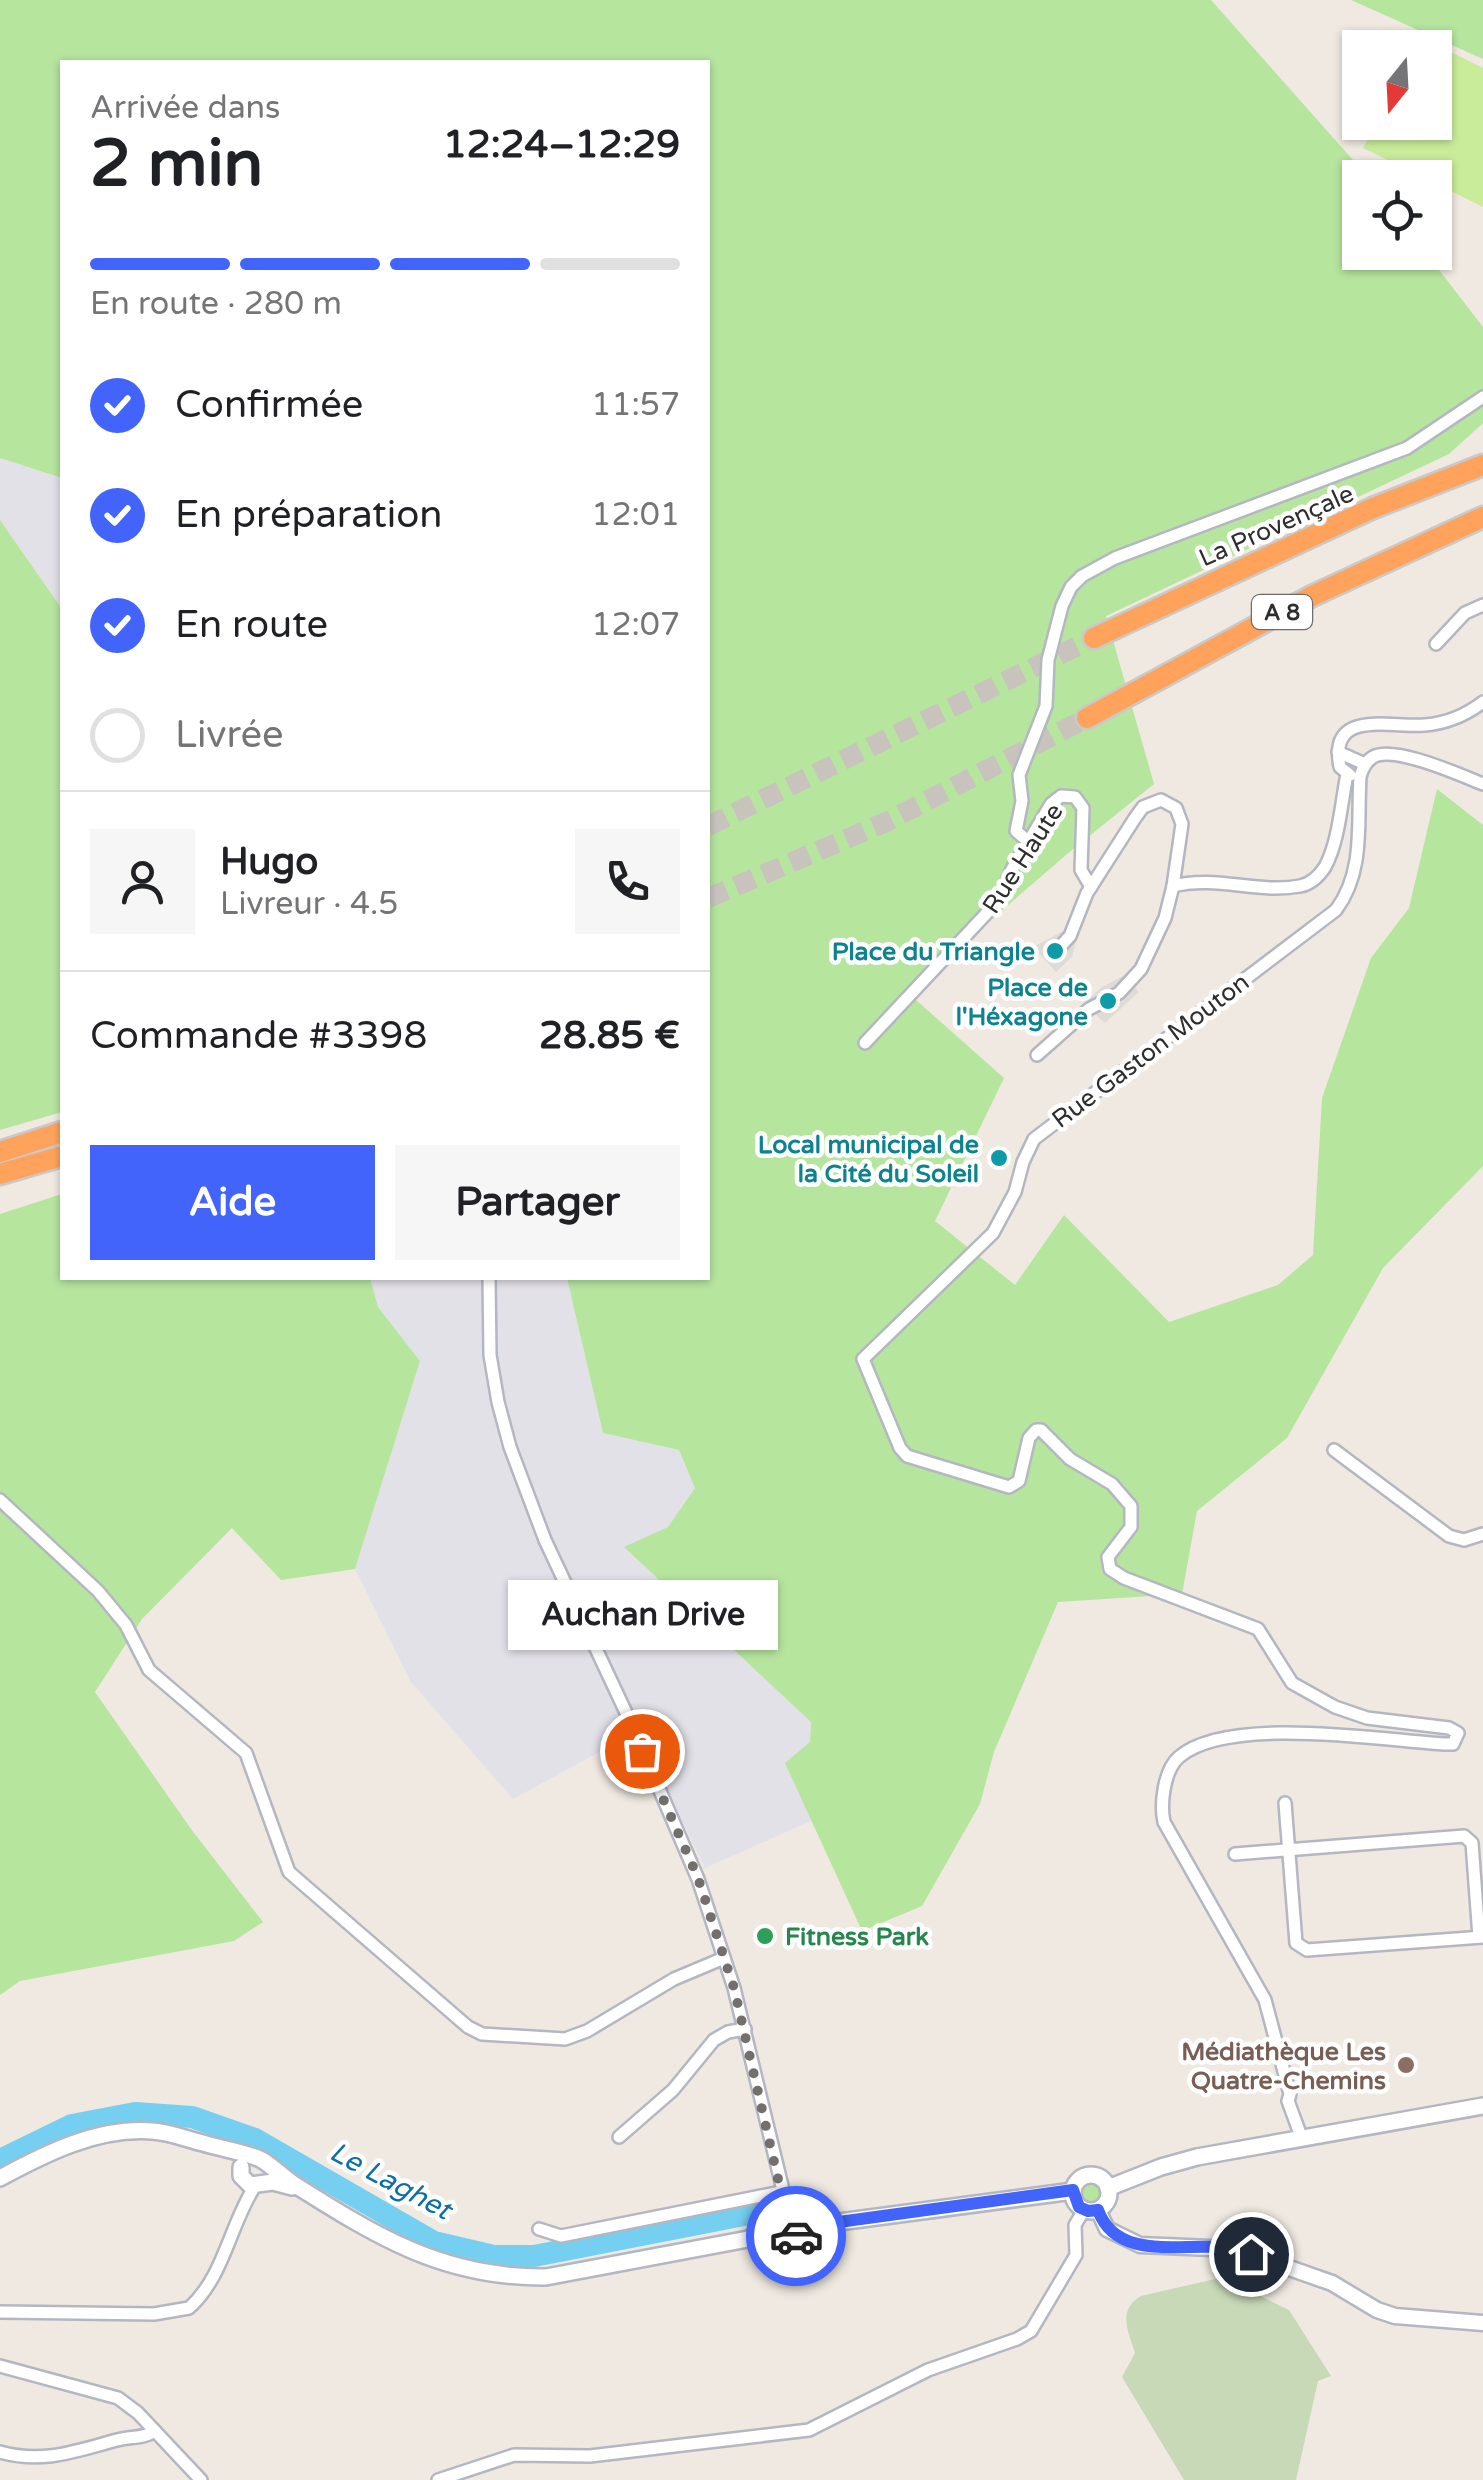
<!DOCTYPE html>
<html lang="fr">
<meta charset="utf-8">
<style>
:root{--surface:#fff;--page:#f6f6f6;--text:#202124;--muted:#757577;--line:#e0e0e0;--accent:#4264fb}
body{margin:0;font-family:"Varela Round",sans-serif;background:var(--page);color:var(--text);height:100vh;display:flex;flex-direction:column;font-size:38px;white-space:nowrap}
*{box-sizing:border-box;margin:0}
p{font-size:32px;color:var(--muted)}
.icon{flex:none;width:55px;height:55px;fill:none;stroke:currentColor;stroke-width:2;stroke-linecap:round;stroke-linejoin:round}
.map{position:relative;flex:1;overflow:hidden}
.panel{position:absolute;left:60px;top:60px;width:650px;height:1220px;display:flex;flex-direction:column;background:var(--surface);border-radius:0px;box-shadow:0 2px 8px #0004}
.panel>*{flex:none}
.needle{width:65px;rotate:198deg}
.fabs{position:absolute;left:1342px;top:30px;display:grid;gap:20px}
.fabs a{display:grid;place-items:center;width:110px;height:110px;border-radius:0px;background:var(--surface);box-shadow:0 2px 8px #0004;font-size:50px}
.pin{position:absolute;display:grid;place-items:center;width:85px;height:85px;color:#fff;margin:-42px;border:5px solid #fff;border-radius:50%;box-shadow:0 2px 10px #0007}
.courier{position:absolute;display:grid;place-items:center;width:100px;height:100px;margin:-50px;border:8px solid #4264fb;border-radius:50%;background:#fff;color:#222;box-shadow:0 2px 12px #0007}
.bubble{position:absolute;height:70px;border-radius:0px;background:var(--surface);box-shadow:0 2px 8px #0004;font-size:32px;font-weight:700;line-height:70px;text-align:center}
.headline em{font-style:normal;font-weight:700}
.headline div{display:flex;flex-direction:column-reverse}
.headline{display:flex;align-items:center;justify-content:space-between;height:170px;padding:0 30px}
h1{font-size:65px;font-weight:700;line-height:75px}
.bar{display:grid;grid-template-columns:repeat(4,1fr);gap:15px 10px;align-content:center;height:120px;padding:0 30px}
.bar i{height:12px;border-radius:8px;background:var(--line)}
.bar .on{background:var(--accent)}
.bar p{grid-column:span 4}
.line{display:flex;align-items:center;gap:25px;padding:0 30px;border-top:2px solid var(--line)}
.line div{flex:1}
.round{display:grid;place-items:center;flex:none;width:105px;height:105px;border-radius:0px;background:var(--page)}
ol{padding:0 30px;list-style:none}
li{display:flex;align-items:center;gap:30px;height:110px}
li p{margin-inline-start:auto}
li .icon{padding:10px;border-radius:50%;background:var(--accent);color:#fff;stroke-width:4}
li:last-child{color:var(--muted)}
li i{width:55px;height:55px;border:5px solid var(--line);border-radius:50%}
.button{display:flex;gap:20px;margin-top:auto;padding:20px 30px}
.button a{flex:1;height:115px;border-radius:0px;background:var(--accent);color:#fff;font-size:40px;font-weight:700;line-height:115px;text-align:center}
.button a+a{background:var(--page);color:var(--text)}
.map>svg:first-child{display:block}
.industrial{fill:#e3e1e8}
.green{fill:#b6e59e}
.cemetery{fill:#c8d9b8}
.pitch{fill:#c9ec9a}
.plaza{fill:#dfdcd8}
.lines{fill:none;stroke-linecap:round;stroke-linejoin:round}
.river{stroke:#75cff0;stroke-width:22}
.motorway-tunnel{stroke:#c8c4bd;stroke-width:20;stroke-dasharray:20 10;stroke-linecap:butt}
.minor-casing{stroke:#b4b7c1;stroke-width:16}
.tertiary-casing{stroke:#b4b7c1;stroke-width:19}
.secondary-casing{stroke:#b4b7c1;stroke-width:20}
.motorway-casing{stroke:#c9c9c9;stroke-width:25}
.minor{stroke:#fff;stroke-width:11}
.tertiary{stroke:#fff;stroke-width:14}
.secondary{stroke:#fff;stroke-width:15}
.motorway{stroke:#ffa35c;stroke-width:20}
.done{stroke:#726f6d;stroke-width:10;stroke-dasharray:0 18}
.route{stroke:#4264fb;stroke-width:12}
.culture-dot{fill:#0f9aa8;stroke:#fff;stroke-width:4}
.leisure-dot{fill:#2e9e5b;stroke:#fff;stroke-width:4}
.education-dot{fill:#8d6e63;stroke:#fff;stroke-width:4}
.labels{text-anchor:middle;stroke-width:9;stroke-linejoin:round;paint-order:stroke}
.shield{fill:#fff;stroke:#6d6d6d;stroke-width:2.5}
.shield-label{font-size:22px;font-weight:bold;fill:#2e2e2e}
.street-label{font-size:25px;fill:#2e2e2e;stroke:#fff}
.culture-label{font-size:25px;font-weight:bold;fill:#0d838f;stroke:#fff;text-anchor:end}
.leisure-label{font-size:25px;font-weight:bold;fill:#27864d;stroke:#fff;text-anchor:start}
.education-label{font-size:25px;font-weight:bold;fill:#785e54;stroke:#fff;text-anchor:end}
.water-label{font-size:28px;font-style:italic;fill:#0d6fa3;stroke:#fff}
</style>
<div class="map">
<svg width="1483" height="2480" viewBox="0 0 1483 2480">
<rect width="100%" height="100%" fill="#efe9e1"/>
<!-- industrial -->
<g class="industrial">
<polygon points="0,458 62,478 62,609 0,520"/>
<polygon points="370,1278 567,1278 603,1433 679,1450 696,1488 668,1527 625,1548 811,1722 810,1742 786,1763 813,1820 705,1868 638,1731 513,1799 411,1682 355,1569 420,1361 378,1307"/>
</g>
<!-- green -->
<g class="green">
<polygon points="0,0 1211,0 1368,177 1360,178 1360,252 1426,253 1483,327 1483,423 1449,454 1106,616 1154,784 1073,849 907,992 1004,1078 935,1221 1015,1285 1064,1215 1169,1322 1278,1285 1313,1255 1322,1098 1371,958 1409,908 1437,789 1483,825 1483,1166 1383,1268 1287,1438 1197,1511 1182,1594 1058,1602 994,1752 980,1804 922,1906 862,1931 785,1763 810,1742 811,1722 624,1547 668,1527 695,1488 679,1450 603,1433 567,1278 708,1278 708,62 62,62 62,478 0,458"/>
<polygon points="1351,0 1483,0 1483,59"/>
<polygon points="0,520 62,609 62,1112 0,1130"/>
<polygon points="62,1194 62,1278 370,1278 378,1307 420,1361 355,1569 281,1580 232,1528 142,1619 95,1692 191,1829 263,1922 234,1941 20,1981 0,1995 0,1214"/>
<circle cx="1091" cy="2193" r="12"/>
</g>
<!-- cemetery -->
<path class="cemetery" d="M1215,2279H1258V2295L1289,2310L1331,2376L1318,2381L1296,2480H1184L1122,2377L1135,2353C1128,2331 1117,2310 1141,2296Z"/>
<!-- pitch -->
<polygon class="pitch" points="1419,36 1483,68 1483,207 1435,183 1435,178 1423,177 1363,148 1376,123 1435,122 1435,48 1413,47"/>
<!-- plaza -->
<g class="plaza">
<polygon points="1069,928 1076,941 1072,957 1056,972 1033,947"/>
<polygon points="1123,976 1139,992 1105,1023 1092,1011 1085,1017 1077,1010 1102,987"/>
</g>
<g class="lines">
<!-- river -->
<polyline class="river" points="0,2160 72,2125 135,2113 192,2117 255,2139 434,2242 494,2256 534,2256 769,2210"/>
<!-- motorway-tunnel -->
<g class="motorway-tunnel">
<polyline points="708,826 1094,638"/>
<polyline points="708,898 886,822 1087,718"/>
</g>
<defs>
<g id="minor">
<polyline points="1436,644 1465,613 1483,605"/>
<polyline points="1338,752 1365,764"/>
<path d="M1350,775L1340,767C1328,708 1390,728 1425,725C1448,723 1466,715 1483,702"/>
<polyline points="1029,842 1016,831 1022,801 1019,775 1046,706 1048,660 1062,606 1071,587 1082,576 1115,558 1407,448 1483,397"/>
<path d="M1173,886C1216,875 1258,894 1300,886C1311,884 1319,876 1325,867C1339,841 1341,804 1347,774"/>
<polyline points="865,1043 999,900 1012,869 1051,804 1061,796 1075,797 1083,808 1081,870 1091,887"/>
<polyline points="1037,1055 1089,1009 1119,993 1141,969 1165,918 1173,886 1182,824 1176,808 1161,800 1143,807 1135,818 1087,893 1070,936 1058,949"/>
<polyline points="489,1278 490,1355 498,1402 510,1447 545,1540 629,1719 698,1879 734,1988 791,2223"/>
<polyline points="1334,1450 1449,1536 1464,1540 1483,1534"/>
<polyline points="0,1500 98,1591 126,1625 149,1670 246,1753 289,1872 468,2027 482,2034 565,2039 587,2031 674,1979 724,1958"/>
<polyline points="1285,1803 1296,1943 1307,1950 1483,1937"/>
<polyline points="1235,1854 1464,1836 1472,1843 1479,1937"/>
<polyline points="619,2137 673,2090 714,2040 728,2032 745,2029"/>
<path d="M1302,2139L1288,2101L1290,2094L1265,2000L1164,1822C1160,1804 1164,1770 1179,1757C1227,1715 1382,1740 1444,1744H1453L1458,1733L1449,1728L1367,1718L1335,1707L1292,1683L1258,1629L1124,1578L1110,1569L1108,1557L1131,1527V1506L1112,1484L1070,1459L1041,1430H1036L1029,1438L1019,1481L1009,1487L907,1456L900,1448L863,1359L993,1233L1015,1192L1023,1162L1034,1139L1336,910C1365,871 1357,823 1360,777C1362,769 1365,762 1373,757C1394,745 1460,775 1483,784"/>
<polyline points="539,2229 561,2236 781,2192"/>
<path d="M0,2312L154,2314L189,2308C224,2277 230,2224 255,2186"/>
<polyline points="0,2366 118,2398 138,2413 201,2480"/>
<path d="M0,2452C43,2464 76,2451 117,2440C131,2436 143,2439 155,2431"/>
<polyline points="438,2480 514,2455 590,2456 809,2430 928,2370 1017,2339 1031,2331 1076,2255 1075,2225 1084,2210"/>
</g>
<polyline id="tertiary" points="1098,2210 1107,2229 1140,2245 1235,2249 1332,2283 1377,2310 1395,2316 1483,2323"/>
<g id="secondary">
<polyline points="241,2167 241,2176 250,2185 273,2182 292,2187"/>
<circle cx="1091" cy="2193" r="18"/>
<path d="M0,2178C46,2153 98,2127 152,2131C170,2132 186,2139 203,2143C218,2148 250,2153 262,2160C272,2166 282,2176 292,2183C376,2236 443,2278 546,2277L748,2239L785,2223L824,2224L1073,2191"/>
<polyline points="1108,2188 1161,2167 1197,2157 1483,2106"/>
<polyline points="757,2239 789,2241 816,2228"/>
</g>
<g id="motorway">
<polyline points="1094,638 1373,508 1483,465"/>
<polyline points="1087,718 1312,596 1483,517"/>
<polyline points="0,1152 62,1132"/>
<polyline points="0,1174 62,1156"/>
</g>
</defs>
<!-- minor casing -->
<use href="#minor" class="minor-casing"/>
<!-- tertiary casing -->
<use href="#tertiary" class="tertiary-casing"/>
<!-- secondary casing -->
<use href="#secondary" class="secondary-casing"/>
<!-- motorway casing -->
<use href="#motorway" class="motorway-casing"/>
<!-- minor -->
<use href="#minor" class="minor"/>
<!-- tertiary -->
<use href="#tertiary" class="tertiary"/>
<!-- secondary -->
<use href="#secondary" class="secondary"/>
<!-- motorway -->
<use href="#motorway" class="motorway"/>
</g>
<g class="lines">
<!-- done -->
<polyline class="done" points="642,1751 698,1878 734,1988 781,2192 782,2224 793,2224 796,2236"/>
<!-- route -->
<path class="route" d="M796,2236L794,2239L824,2224L1073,2190L1079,2207L1088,2211L1098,2210C1116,2260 1178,2244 1219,2247C1230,2248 1241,2251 1251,2254"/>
</g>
<!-- markers -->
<g class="culture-dot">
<circle cx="1055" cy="951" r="10"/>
<circle cx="1108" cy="1001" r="10"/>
<circle cx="999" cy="1158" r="10"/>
</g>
<circle class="leisure-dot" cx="765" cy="1936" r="10"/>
<circle class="education-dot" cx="1406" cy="2065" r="10"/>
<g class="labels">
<!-- shield labels -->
<rect class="shield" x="1252" y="595" width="60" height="34" rx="8"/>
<g class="shield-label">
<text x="1282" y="620">A 8</text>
</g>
<!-- street labels -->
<g class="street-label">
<text transform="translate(1276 525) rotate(-24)" y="9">La Provençale</text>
<text transform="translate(1022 858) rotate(-57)" y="9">Rue Haute</text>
<text transform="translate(1150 1050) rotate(-37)" y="9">Rue Gaston Mouton</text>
</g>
<!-- culture labels -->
<g class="culture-label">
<text x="1035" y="960">Place du Triangle</text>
<text x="1088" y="996">Place de<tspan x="1088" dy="29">l'Héxagone</tspan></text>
<text x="979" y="1153">Local municipal de<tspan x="979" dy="29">la Cité du Soleil</tspan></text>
</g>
<!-- leisure labels -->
<g class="leisure-label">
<text x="785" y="1945">Fitness Park</text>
</g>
<!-- education labels -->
<g class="education-label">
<text x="1386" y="2060">Médiathèque Les<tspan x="1386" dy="29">Quatre-Chemins</tspan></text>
</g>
<!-- water labels -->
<g class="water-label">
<text transform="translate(391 2180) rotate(28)" y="10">Le Laghet</text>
</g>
</g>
</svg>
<div class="fabs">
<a><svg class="needle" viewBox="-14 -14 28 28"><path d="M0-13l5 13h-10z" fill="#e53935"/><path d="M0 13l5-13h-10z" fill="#757577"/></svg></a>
<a><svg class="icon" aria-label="locate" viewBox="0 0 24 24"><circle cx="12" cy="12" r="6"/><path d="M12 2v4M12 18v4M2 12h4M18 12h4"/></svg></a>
</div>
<div class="pin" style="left:642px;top:1751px;background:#ea580c"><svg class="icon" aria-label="bag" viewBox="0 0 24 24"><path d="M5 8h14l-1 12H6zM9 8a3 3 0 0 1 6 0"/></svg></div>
<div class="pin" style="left:1251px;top:2254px;background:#1f2937"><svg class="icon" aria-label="home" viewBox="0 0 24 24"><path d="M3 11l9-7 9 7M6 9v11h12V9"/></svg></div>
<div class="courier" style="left:796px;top:2236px"><svg class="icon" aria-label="car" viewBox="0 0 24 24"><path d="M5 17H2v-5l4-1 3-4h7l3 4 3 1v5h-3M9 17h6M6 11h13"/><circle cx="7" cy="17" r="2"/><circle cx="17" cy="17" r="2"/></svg></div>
<div class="bubble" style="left:508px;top:1580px;width:270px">Auchan Drive</div>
<section class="panel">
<div class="headline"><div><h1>2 min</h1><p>Arrivée dans</p></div><em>12:24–12:29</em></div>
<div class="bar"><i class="on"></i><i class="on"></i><i class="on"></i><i></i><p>En route · 280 m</p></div>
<ol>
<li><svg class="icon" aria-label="check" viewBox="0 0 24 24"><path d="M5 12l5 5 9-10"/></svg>Confirmée<p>11:57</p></li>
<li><svg class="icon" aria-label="check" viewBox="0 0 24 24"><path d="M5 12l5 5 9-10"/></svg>En préparation<p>12:01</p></li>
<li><svg class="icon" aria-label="check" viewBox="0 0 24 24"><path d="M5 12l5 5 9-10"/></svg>En route<p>12:07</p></li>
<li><i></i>Livrée</li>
</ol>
<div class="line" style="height:180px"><a class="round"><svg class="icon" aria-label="person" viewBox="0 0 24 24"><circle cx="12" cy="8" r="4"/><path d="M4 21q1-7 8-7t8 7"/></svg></a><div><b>Hugo</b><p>Livreur · 4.5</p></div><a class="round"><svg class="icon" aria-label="phone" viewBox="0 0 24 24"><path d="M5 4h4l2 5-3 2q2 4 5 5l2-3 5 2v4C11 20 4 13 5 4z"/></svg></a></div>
<div class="line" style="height:130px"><div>Commande #3398</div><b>28.85 €</b></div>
<div class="button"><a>Aide</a><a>Partager</a></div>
</section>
</div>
